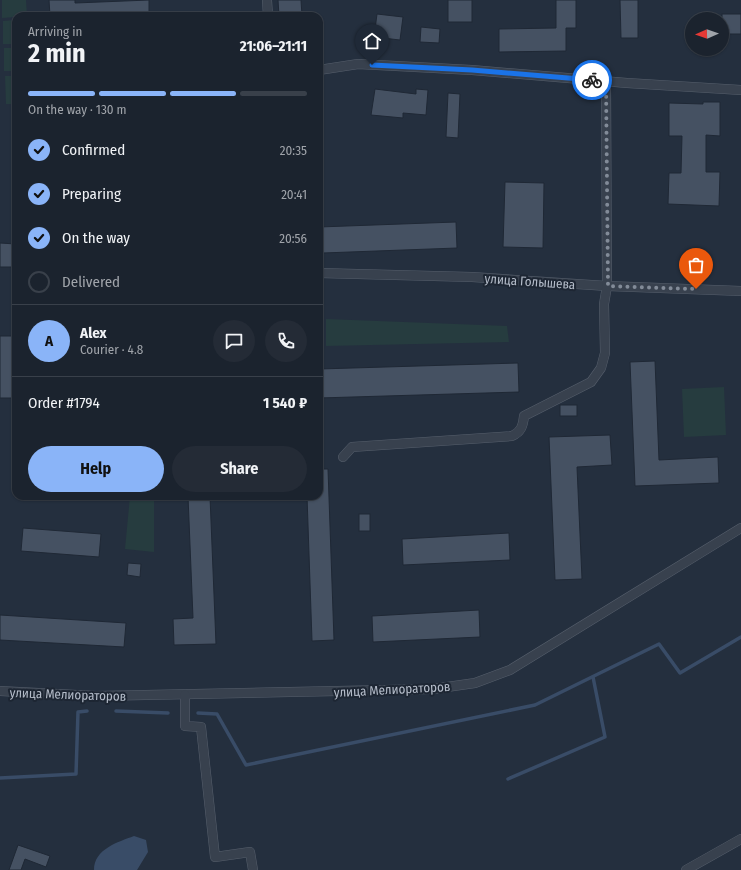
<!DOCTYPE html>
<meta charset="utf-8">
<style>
:root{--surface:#1b232e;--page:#242b36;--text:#f1f3f6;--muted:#a0a4aa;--line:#39404a;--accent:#8ab4f8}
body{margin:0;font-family:"Fira Sans Condensed",sans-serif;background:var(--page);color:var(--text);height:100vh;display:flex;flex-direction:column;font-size:15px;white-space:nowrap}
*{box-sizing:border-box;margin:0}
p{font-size:13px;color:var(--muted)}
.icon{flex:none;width:22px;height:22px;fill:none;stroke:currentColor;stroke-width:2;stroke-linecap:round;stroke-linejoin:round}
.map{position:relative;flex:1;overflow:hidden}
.panel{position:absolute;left:12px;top:12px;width:311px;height:488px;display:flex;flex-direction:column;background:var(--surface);border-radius:12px;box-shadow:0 1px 3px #0004,0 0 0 1px var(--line)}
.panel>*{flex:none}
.needle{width:26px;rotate:268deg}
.tools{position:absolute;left:685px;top:12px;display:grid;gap:8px}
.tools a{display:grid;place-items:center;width:44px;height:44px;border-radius:50%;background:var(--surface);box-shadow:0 1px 3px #0004,0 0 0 1px var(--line);font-size:20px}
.pin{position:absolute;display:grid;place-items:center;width:34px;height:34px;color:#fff;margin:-41px -17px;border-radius:50% 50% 50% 0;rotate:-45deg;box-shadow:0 0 4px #0007}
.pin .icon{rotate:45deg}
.courier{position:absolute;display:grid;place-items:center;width:40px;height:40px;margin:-20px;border:3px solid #1a73e8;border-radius:50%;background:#fff;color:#222;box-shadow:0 1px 5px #0007}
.head em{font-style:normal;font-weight:700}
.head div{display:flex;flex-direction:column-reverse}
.head{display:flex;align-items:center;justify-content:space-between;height:68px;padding:0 16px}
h1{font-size:26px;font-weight:700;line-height:30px}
.bar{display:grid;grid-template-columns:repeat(4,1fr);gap:6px 4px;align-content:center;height:48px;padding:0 16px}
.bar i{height:5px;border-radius:3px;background:var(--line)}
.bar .current{background:var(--accent)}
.bar p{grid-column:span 4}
.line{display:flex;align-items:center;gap:10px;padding:0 16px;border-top:1px solid var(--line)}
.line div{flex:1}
.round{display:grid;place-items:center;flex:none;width:42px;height:42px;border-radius:21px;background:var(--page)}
ol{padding:0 16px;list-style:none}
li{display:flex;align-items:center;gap:12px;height:44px}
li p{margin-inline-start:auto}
li .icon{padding:4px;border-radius:50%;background:var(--accent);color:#111;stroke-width:4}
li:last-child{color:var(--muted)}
li i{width:22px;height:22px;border:2px solid var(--line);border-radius:50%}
.cta{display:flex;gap:8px;margin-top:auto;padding:8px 16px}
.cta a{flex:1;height:46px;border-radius:24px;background:var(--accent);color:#111;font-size:16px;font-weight:700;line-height:46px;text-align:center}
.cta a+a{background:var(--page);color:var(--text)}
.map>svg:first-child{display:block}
.green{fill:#263c3f}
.water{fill:#394c67}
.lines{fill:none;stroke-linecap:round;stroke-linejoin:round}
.stream{stroke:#394c67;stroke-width:3.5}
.building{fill:#455162;stroke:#1f2835}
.street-casing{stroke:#565f6c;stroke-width:10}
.street{stroke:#38414e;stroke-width:9}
.done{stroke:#828b98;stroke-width:4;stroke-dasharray:0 7.2}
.route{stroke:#1a73e8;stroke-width:5}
.labels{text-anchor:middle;stroke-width:4;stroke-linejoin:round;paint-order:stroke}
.street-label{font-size:13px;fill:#b4bcc9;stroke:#1d2633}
</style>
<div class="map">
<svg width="741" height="870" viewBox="0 0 741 870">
<rect width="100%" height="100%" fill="#242f3e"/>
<!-- green -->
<g class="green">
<polygon points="2,0 26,0 27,16 2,18"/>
<polygon points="16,20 16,44 3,44 3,21"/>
<rect x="4" y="48" width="12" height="23"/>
<polygon points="5,76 16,76 16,104 6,104"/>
<polygon points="326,319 507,326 509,342 326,346"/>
<polygon points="724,387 726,435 684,437 682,389"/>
<polygon points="130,496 154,496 154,552 125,549"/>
</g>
<!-- water -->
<path class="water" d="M134,836L146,840L148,852L137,870H94C94,849 118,842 134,836Z"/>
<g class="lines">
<!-- stream -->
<g class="stream">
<polyline points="116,711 168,713"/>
<polyline points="198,713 217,714 246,765 535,705 659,644 680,673 741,637"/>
<polyline points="0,778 76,774 78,712 87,711"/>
<polyline points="508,779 605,737 593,677"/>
</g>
</g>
<!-- building -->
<g class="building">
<polygon points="49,0 75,0 75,3 149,0 149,16 50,16"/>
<polygon points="278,0 301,0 302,16 279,16"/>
<rect x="448" y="0" width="24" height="22"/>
<polygon points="556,0 576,0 576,28 566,28 566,51 499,52 499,29 556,28"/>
<polygon points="620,0 638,0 638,38 621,38"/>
<polygon points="377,14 403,17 400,40 374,37"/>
<rect x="722" y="14" width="19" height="20"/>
<polygon points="421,27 440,29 439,43 420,42"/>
<polygon points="375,89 416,94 416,89 428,90 426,115 403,113 403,118 371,115"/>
<polygon points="448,93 460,94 458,138 446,137"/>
<polygon points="703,102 720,102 720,136 706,135 706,172 720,172 719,206 668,204 669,173 681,173 682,136 669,136 669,103 703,104"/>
<polygon points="505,182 544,183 543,248 503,247"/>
<polygon points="456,222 457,248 323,253 319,252 319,227"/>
<polygon points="0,243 16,244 16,267 0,267"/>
<rect x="0" y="336" width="16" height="62"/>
<polygon points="655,361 659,460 718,457 719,483 635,486 630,362"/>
<polygon points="518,363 519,392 319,398 319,369"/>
<rect x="560" y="405" width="17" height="11"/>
<polygon points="610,435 612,465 577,467 582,579 555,580 549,437"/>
<polygon points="319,469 328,469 334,640 312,641 307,496 319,496"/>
<polygon points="188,496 210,496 216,644 174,645 173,619 193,618"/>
<rect x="359" y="514" width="11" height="17"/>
<polygon points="23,528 101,534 99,557 21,551"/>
<polygon points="509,533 510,560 403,565 402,539"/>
<polygon points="128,563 141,564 140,577 127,575"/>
<polygon points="479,610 480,637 373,642 372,616"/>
<polygon points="0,615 126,623 124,647 0,640"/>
<polygon points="18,845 50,856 46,867 25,859 21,870 9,870"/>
</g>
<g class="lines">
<defs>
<g id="street">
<polyline points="267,0 268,16"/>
<polyline points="319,70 358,64 472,70 627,83 741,90"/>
<polyline points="319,273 472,277 607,286 741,291"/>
<path d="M343,457L352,447L512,436C521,432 523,426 524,416L591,382L601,368L605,353L604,304L607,286L606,81"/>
<polyline points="0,691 96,696 433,689 475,683 510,670 741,528"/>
<polyline points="185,695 185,726 201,727 215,857 250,852 253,870"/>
<polyline points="686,870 741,839"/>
</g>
</defs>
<!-- street casing -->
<use href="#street" class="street-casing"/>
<!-- street -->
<use href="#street" class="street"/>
</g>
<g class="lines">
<!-- done -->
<polyline class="done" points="592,80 606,82 608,286 696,289"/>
<!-- route -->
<polyline class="route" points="372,65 472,70 592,80"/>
</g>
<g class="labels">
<!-- street labels -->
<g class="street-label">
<text transform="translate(530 281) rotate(4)" y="5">улица Голышева</text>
<text transform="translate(392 689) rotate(-3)" y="5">улица Мелиораторов</text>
<text transform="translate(68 694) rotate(2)" y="5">улица Мелиораторов</text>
</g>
</g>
</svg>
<div class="tools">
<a><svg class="needle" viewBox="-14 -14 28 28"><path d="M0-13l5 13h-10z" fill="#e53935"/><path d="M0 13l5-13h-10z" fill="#a0a4aa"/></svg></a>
</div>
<div class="pin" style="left:696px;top:289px;background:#ea580c"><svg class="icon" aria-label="bag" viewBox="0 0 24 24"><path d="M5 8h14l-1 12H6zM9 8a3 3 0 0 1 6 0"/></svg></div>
<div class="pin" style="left:372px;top:65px;background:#1f2937"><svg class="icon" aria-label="home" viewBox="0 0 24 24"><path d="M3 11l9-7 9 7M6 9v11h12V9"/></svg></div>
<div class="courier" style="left:592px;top:80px"><svg class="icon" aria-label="bike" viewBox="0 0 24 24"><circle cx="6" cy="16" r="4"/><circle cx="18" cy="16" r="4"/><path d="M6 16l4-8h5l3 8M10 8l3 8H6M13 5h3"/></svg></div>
<section class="panel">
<div class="head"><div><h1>2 min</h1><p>Arriving in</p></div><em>21:06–21:11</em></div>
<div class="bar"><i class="current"></i><i class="current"></i><i class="current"></i><i></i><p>On the way · 130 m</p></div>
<ol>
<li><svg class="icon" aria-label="check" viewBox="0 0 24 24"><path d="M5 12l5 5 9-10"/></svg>Confirmed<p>20:35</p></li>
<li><svg class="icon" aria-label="check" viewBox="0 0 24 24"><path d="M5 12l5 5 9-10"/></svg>Preparing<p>20:41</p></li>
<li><svg class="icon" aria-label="check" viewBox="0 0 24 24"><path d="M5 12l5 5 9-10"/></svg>On the way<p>20:56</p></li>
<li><i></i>Delivered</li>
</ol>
<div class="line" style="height:72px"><b class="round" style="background:var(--accent);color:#111">A</b><div><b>Alex</b><p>Courier · 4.8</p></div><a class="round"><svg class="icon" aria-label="chat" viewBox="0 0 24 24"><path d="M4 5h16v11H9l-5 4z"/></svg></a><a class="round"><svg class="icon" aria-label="phone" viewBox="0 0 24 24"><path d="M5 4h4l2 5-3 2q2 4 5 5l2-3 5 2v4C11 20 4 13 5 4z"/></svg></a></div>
<div class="line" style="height:52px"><div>Order #1794</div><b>1 540 ₽</b></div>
<div class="cta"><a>Help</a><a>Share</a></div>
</section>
</div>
